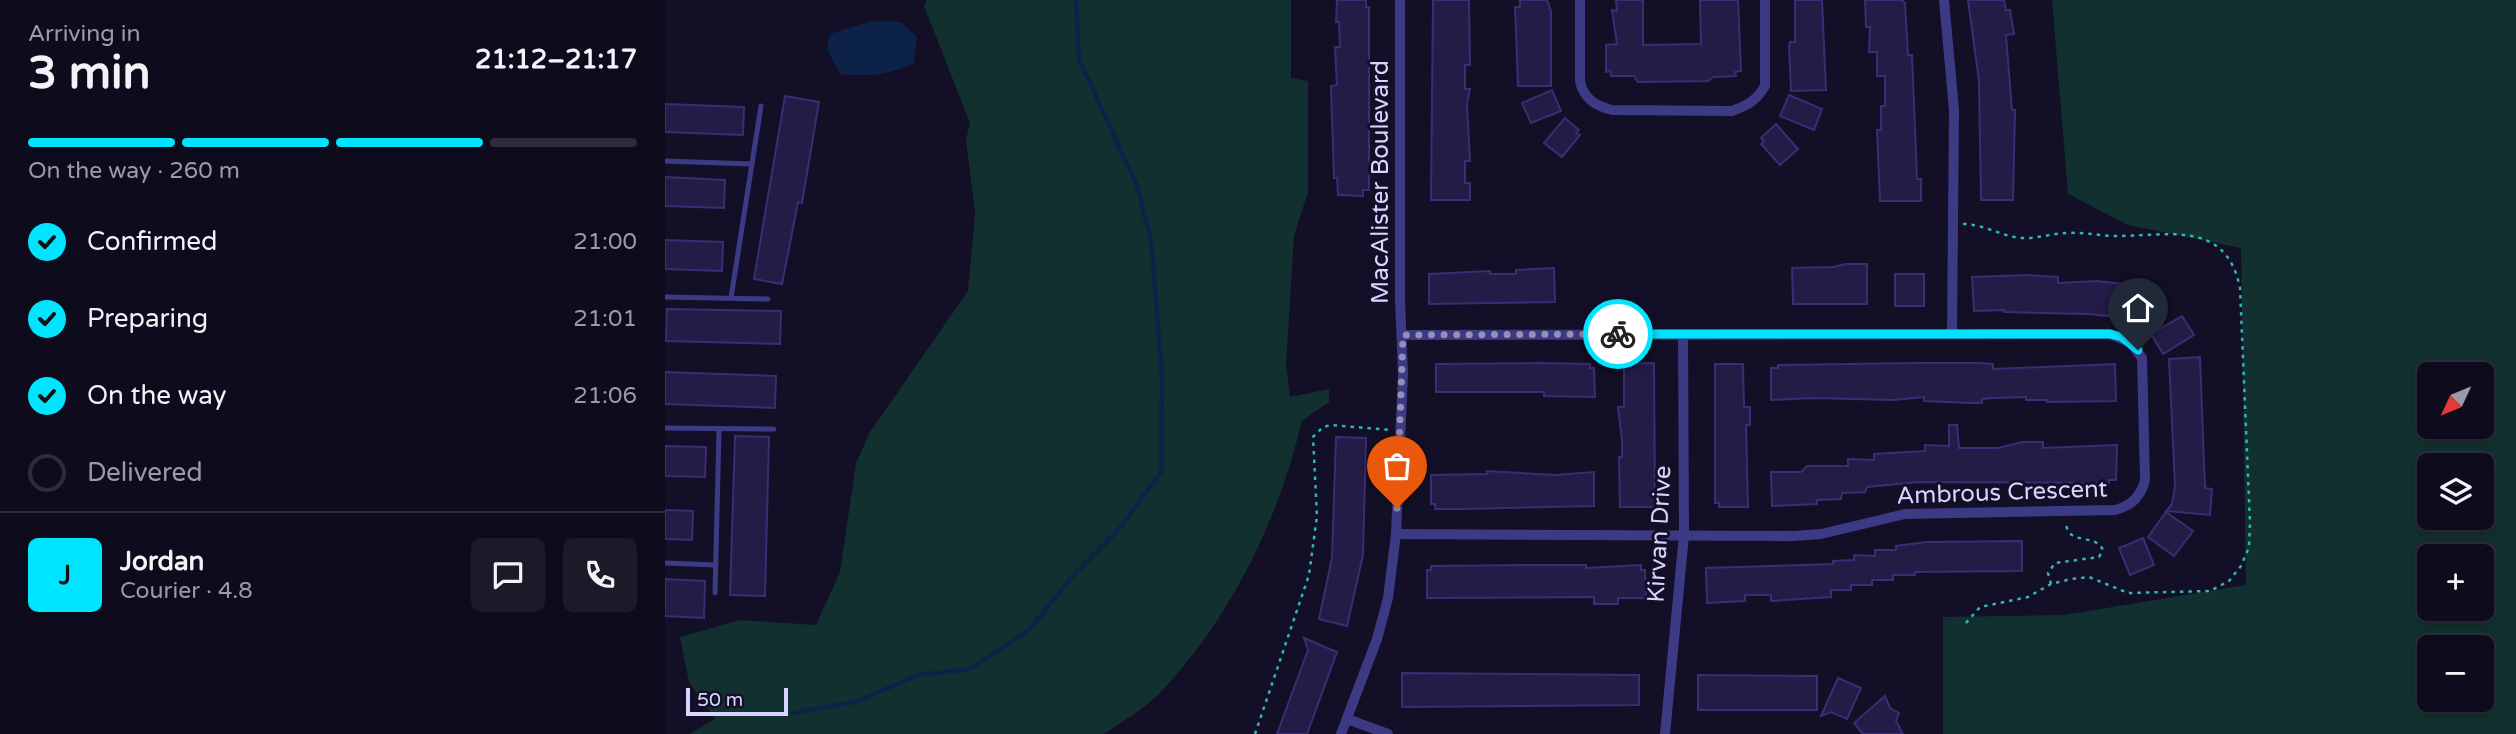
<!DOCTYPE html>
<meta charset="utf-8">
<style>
:root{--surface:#0e0b1c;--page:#1c1929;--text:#f1f3f6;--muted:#9b9ba3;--line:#2e2b3b;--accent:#00e5ff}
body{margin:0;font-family:"Varela Round",sans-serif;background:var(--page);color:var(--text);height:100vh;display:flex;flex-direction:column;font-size:26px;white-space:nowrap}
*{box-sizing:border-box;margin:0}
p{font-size:23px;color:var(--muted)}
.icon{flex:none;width:38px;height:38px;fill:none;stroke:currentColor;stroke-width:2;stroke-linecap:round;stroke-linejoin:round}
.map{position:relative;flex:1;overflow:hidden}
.sheet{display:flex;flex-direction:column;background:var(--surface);width:665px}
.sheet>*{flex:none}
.needle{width:46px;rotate:226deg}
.controls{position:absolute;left:1752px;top:362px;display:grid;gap:14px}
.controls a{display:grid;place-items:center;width:77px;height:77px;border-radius:10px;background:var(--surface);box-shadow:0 4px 10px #0003,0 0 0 2px var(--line);font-size:35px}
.scale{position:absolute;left:21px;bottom:18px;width:102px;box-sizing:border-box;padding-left:7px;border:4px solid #d9d4ff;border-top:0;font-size:19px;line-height:24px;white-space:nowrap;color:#d9d4ff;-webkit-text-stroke:5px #130f26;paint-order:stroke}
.pin{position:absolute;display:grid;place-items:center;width:60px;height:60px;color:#fff;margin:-72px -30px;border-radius:50% 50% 50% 0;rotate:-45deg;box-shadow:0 0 7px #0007}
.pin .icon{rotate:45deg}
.courier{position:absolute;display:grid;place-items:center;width:70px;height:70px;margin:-35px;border:5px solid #00e5ff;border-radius:50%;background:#fff;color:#222;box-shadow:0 2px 9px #0007}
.head em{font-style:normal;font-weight:700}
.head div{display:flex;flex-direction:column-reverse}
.head{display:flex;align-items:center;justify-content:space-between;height:119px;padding:0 28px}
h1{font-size:46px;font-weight:700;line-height:52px}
.bar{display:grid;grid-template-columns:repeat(4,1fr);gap:10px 7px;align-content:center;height:84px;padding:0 28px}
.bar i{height:9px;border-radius:5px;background:var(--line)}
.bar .selected{background:var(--accent)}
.bar p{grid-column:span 4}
.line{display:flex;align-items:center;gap:18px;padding:0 28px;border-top:2px solid var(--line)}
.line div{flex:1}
.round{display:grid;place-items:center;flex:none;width:74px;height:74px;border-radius:10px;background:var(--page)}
ol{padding:0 28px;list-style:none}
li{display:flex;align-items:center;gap:21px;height:77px}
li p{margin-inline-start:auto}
li .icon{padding:7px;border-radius:50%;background:var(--accent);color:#111;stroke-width:4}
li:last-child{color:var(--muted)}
li i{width:38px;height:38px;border:4px solid var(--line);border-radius:50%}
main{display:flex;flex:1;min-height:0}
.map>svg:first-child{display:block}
.green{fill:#12302f;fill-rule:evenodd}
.water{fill:#0c2248}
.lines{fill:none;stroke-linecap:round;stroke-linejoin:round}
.stream{stroke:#0c2248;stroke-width:4.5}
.building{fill:#241b47;stroke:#3b2d73;stroke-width:2}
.path{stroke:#2fb8b0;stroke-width:2.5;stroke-dasharray:3.5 5;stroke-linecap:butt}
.lane{stroke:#3d3a85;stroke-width:5}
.street{stroke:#3d3a85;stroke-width:10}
.done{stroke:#948fb3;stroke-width:7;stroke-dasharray:0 12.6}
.route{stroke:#00e5ff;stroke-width:9}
.labels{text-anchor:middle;stroke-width:6;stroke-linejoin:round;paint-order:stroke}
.street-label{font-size:24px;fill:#d9d4ff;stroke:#130f26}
</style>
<main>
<section class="sheet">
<div class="head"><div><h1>3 min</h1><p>Arriving in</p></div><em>21:12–21:17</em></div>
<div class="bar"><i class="selected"></i><i class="selected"></i><i class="selected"></i><i></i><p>On the way · 260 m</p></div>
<ol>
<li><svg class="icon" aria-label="check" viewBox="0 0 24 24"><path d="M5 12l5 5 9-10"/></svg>Confirmed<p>21:00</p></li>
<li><svg class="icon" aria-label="check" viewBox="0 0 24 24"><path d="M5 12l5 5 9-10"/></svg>Preparing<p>21:01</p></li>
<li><svg class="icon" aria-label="check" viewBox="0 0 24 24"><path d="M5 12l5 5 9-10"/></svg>On the way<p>21:06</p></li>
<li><i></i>Delivered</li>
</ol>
<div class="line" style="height:126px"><b class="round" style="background:var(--accent);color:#111">J</b><div><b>Jordan</b><p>Courier · 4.8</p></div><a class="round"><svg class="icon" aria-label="chat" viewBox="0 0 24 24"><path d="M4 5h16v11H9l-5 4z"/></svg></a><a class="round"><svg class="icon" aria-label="phone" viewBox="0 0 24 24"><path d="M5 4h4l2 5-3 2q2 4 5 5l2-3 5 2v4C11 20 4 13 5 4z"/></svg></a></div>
</section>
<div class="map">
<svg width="1851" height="734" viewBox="0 0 1851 734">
<rect width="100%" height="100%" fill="#130f26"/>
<!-- green -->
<g class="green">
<path d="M262,0H626V78L643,81V192L629,236L621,365L625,397L664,389V402L637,421C613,521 566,618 495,693C480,709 457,721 439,734H24L50,719L24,682L15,637L75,620L151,625L175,572L191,463L205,432L303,291L310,213L301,140L305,123L259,6Z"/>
<path d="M1387,0H1851V734H1278V617L1399,615L1581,585L1576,248L1463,225L1403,194ZM1816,374V427H1764V374ZM1764,466H1816V518H1764ZM1764,556H1816V609H1764ZM1764,648H1816V700H1764Z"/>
</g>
<!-- water -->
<path class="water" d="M206,21L236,22L252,37L249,63C223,75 203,77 175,74L162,49L165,34Z"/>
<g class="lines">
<!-- stream -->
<polyline class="stream" points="127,713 190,702 254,675 304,669 364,630 406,578 455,528 496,472 497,376 486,240 472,186 414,59 411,0"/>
</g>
<!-- building -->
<g class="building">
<polygon points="672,0 701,0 701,7 704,7 704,190 698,190 698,196 673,195 672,178 669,178 666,86 672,85 670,47 675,47 674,22 671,22"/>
<polygon points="768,0 804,0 805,65 800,65 800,89 805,89 802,104 805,161 800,161 800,183 805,183 805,200 766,200"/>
<polygon points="855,0 882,0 886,11 886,86 853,86 850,7 855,7"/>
<polygon points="951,0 978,0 978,45 1036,44 1035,0 1073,0 1076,71 1070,72 1071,76 1048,77 1043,81 973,82 969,76 946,76 945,71 941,72 941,45 952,44 947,10 952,11"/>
<polygon points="1130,0 1157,0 1161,90 1126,91 1124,46 1125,42 1130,42"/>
<polygon points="1200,0 1237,0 1240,3 1243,55 1247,55 1252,179 1256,179 1256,201 1215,201 1212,130 1216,130 1216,106 1220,106 1220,76 1212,76 1212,52 1204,52 1205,27 1201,27"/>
<polygon points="1303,0 1339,0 1341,10 1345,10 1349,34 1341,35 1347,110 1350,110 1348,200 1316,200 1314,81"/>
<polygon points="887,90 896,111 866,123 857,103"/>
<polygon points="1124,95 1157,109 1149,130 1115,116"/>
<polygon points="120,96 154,102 137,203 133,202 117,284 89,279"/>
<polygon points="0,104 79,107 78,135 0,132"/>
<polygon points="900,118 914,130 911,133 915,135 897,157 879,143"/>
<polygon points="1111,124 1133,149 1115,165 1096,144 1099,141 1096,138"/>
<polygon points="0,177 60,180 59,208 0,206"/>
<polygon points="0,240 58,242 57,271 0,269"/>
<polygon points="1181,264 1202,264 1202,304 1128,304 1127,268 1168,267"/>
<polygon points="889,268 890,302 764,304 764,274 825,271 825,274 851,274 851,270"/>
<rect x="1230" y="274" width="29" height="32"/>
<polygon points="1363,275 1393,277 1393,283 1432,281 1458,284 1454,317 1422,314 1339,312 1339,310 1309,311 1307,277"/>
<polygon points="1478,287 1499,303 1479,328 1466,319 1454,317"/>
<polygon points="2,309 116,311 115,344 1,341"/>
<polygon points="1517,316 1529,335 1498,354 1486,334"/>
<polygon points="1535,357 1540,488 1547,489 1545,515 1501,511 1507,504 1510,486 1504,359"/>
<polygon points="875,363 925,364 925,368 929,368 930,397 879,396 879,392 771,392 771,364"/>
<polygon points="989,363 990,504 989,507 955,507 954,457 957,457 957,440 953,407 959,407 959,364"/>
<polygon points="1251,363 1316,363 1328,364 1328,369 1450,364 1451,401 1382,402 1383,400 1361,400 1361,397 1328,398 1317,399 1317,403 1304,403 1259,401 1259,397 1228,400 1147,398 1106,400 1106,368 1113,368 1113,365"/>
<polygon points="1050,364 1078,364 1079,407 1085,407 1085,425 1081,425 1083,507 1054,507 1054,503 1050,503"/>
<polygon points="0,372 111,376 110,408 0,404"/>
<polygon points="1284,425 1292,425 1294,448 1333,448 1357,442 1378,442 1378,448 1452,445 1451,480 1444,480 1444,483 1253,482 1202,487 1200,492 1177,493 1176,499 1152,500 1152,504 1107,506 1106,472 1136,472 1142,466 1183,466 1183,459 1209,460 1209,454 1260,451 1260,445 1284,446"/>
<polygon points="70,436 104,437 100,596 65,595"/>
<polygon points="671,437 701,438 698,555 682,626 654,619 667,558"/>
<polygon points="0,446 41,447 40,477 0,476"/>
<polygon points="822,471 890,475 929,472 929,506 798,509 770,509 770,504 766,504 766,475 822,474"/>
<polygon points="0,510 28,511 27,540 0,539"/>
<polygon points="1501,512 1528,531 1509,556 1483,537"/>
<polygon points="1478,538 1489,565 1465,575 1454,548"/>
<polygon points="1357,541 1357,571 1250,572 1250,575 1228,575 1228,580 1207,580 1207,585 1186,585 1186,590 1166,590 1166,597 1106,601 1106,595 1080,595 1080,601 1042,603 1041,568 1168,564 1168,561 1189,560 1189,555 1210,556 1210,550 1231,550 1231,546 1262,542"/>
<polygon points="866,565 921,565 921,568 976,565 976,570 980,570 981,598 953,598 953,604 929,604 929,597 762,598 762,570 766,570 766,566"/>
<polygon points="0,579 40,581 39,618 0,616"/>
<polygon points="639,638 672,652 642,734 612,734 643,650"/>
<polygon points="737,673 974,675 974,705 737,707"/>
<polygon points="1033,675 1152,676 1152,710 1033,710"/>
<polygon points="1173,678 1196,688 1182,719 1166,712 1156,716"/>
<polygon points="1220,696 1225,708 1234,713 1231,721 1238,734 1198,734 1189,723"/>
</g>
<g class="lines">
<!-- path -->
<g class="path">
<path d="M1298,224C1321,224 1340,239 1361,238C1375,238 1389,233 1404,233C1420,232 1436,236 1452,236C1503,236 1561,219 1575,288L1585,523L1584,547L1576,566L1564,581L1545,591L1463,593L1424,577L1406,579L1386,584L1363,597L1315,607L1300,624"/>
<path d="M1386,584L1383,573L1390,563L1434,557L1438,550C1430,532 1401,547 1401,521"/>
<polyline points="590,734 644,575 652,516 648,437 658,427 666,425 725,430"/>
</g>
<!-- lane -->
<g class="lane">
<polyline points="0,161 87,164"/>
<polyline points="0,297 103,299"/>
<polyline points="66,298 96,106"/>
<polyline points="0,428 109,429"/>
<polyline points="0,563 51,565"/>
<polyline points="50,593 54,430"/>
</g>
<!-- street -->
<g class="street">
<path d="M915,0V81C918,98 930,106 947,110L1067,111C1083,105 1091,101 1100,86V0"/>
<polyline points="1279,0 1289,110 1287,333"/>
<path d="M731,534L1129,536L1156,534L1240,514L1450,510C1467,506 1476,496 1480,480L1477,358L1465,342L1445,334L738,335"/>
<polyline points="682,719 723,734"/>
<polyline points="676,734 712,639 723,598 731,534 738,373 735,300 735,0"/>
<polyline points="1000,734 1019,535 1018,335"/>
</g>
</g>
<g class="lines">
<!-- done -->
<polyline class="done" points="732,508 738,335 953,334"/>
<!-- route -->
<polyline class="route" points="953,334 1445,334 1457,337 1473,350"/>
</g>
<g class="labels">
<!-- street labels -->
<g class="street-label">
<text transform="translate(715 182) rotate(-90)" y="8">MacAlister Boulevard</text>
<text transform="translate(1337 492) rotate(-2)" y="8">Ambrous Crescent</text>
<text transform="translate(994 534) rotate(-87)" y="8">Kirvan Drive</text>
</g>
</g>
</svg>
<div class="controls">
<a><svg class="needle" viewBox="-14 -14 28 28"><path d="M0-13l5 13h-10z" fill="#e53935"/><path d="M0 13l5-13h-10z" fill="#9b9ba3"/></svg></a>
<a><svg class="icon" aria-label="layers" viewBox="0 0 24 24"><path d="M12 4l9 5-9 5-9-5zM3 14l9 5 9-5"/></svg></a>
<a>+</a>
<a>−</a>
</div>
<div class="scale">50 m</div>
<div class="pin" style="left:732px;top:508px;background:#ea580c"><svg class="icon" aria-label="bag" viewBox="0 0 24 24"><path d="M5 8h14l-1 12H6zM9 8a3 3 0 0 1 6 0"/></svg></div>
<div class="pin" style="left:1473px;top:350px;background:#1f2937"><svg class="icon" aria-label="home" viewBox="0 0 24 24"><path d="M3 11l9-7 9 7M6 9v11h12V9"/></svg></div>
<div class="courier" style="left:953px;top:334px"><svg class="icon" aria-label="bike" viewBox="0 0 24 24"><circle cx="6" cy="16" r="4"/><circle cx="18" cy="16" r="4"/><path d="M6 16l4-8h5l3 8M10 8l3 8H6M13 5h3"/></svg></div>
</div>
</main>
